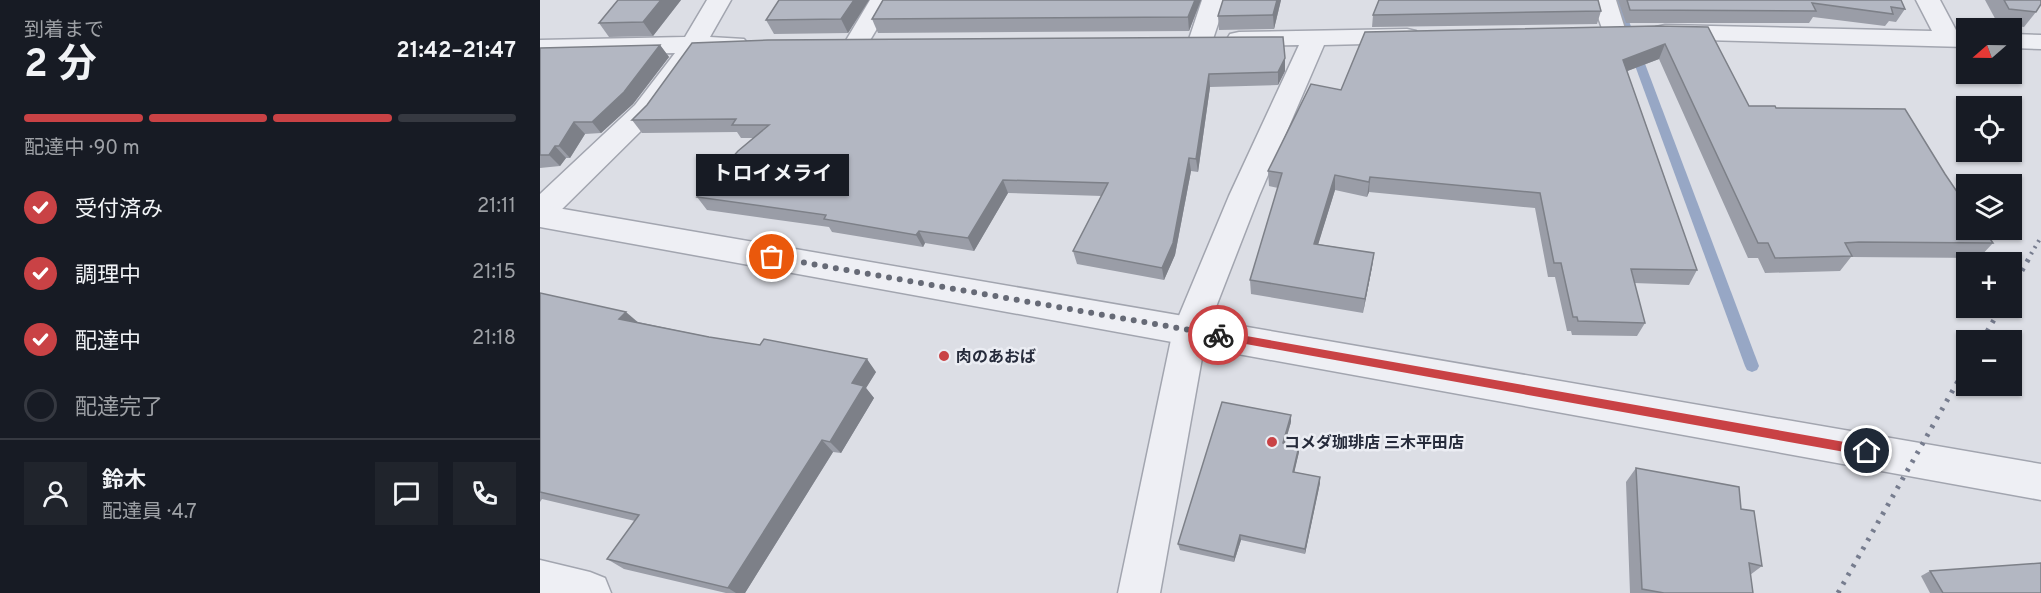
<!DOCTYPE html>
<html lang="ja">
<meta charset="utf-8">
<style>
:root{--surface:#171b24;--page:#20242c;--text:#f1f3f6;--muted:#9ea1a6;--line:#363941;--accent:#c94245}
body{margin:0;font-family:Overpass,"Noto Sans JP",sans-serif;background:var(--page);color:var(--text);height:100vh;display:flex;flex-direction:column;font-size:22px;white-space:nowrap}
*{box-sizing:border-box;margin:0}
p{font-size:20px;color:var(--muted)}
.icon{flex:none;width:33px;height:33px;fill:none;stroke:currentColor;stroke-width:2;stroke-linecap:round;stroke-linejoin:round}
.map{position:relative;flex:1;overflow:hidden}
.drawer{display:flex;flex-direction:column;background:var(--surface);width:540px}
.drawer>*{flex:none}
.needle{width:39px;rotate:250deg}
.fabs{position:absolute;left:1416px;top:18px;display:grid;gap:12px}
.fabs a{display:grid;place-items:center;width:66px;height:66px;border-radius:0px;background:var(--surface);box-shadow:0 2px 4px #0004;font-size:30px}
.pin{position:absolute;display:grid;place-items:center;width:51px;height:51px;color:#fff;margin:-26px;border:3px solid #fff;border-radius:50%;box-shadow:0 2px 6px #0007}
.courier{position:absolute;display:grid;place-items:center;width:60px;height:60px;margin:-30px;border:4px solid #c94245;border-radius:50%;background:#fff;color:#222;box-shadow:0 2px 8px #0007}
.bubble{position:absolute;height:42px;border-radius:0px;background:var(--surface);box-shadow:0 2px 4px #0004;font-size:20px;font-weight:700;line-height:42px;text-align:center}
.overview em{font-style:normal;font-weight:700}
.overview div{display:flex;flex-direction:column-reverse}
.overview{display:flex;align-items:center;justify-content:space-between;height:102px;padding:0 24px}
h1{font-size:39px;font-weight:700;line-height:45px}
.bar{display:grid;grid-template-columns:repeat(4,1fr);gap:9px 6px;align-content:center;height:72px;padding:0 24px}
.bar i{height:8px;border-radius:4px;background:var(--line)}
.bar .active{background:var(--accent)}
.bar p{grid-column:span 4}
.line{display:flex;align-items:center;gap:15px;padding:0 24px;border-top:2px solid var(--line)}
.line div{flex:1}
.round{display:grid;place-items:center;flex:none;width:63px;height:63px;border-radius:0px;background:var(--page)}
ol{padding:0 24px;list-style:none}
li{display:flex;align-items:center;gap:18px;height:66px}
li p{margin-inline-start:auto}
li .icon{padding:6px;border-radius:50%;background:var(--accent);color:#fff;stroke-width:4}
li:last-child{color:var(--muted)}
li i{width:33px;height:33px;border:3px solid var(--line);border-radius:50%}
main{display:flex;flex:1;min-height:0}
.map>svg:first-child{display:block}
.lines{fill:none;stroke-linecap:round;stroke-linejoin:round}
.stream{fill:#97a7c5;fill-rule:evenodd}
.minor-casing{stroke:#a2a5af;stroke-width:3}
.tertiary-casing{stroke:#a2a5af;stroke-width:3}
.minor{fill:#eeeff4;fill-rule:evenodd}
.tertiary{fill:#eeeff4;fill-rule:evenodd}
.rail-far1{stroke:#767c8e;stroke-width:4;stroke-dasharray:2 5;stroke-linecap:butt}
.rail{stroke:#767c8e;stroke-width:5;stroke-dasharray:3 7;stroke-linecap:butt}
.wall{fill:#9a9da7}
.shaded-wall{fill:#7d8088}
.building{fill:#b3b7c2;stroke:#7d8088;stroke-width:1.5}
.route{fill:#c94245}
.done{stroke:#666a76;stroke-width:6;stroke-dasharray:0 10.8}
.poi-dot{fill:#c94245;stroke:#ebedf3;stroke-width:2}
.labels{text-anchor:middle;stroke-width:5;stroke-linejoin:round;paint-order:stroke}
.poi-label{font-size:16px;font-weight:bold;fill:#262b3b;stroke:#ebedf3;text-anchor:start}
</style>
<main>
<section class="drawer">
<div class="overview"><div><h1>2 分</h1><p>到着まで</p></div><em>21:42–21:47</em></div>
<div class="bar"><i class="active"></i><i class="active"></i><i class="active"></i><i></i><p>配達中 · 90 m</p></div>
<ol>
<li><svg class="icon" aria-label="check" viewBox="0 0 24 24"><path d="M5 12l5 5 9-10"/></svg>受付済み<p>21:11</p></li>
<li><svg class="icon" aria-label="check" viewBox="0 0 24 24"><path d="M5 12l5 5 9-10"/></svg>調理中<p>21:15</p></li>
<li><svg class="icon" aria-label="check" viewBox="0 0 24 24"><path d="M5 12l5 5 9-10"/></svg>配達中<p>21:18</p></li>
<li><i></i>配達完了</li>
</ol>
<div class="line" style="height:108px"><a class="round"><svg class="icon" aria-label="person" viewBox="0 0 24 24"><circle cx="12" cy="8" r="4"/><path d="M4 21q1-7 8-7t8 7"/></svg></a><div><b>鈴木</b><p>配達員 · 4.7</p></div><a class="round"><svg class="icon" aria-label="chat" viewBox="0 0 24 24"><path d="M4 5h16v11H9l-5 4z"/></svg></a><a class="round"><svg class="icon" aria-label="phone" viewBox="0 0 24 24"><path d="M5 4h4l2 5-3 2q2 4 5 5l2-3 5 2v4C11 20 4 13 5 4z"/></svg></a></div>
</section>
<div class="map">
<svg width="1501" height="593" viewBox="0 0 1501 593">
<rect width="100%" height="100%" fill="#dcdee5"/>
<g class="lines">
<!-- stream -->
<polygon class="stream" points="1071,0 1081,0 1219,366 1217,370 1212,372 1207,370 1205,366"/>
<defs>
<g id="minor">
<polygon points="167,0 191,0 170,37 204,39 208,44 204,49 161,52 115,117 11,220 0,223 0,194 95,105 135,53 0,56 0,40 145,37"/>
<polygon points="330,0 354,0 326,47 317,49 308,47 305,42"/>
<polygon points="662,0 686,0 673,39 670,44 661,46 652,44 649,39"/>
<polygon points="1052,0 1076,0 1086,32 1083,37 1074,39 1065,37"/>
<polygon points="1376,0 1400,0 1417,32 1426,33 1426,47 1125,39 1116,37 1113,32 1116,27 1125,25 1392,31"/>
<polygon points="867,29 876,31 879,36 876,41 867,43 784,45 719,196 667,330 620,593 578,593 633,330 689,196 759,45 699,46 690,44 687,39 690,34 699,32"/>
<polygon points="1472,34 1501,35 1501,49 1472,48"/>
<polygon points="0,560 50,572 65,578 71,593 0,593"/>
</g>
<polygon id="tertiary" points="0,205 1501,464 1501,500 0,227"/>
</defs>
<!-- minor casing -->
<use href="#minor" class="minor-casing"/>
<!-- tertiary casing -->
<use href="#tertiary" class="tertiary-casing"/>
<!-- minor -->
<use href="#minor" class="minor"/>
<!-- tertiary -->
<use href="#tertiary" class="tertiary"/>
<!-- rail-far1 -->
<polyline class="rail-far1" points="1491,254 1501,237"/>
<!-- rail -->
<g class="rail">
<polyline points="1472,288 1492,253"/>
<polyline points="1442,340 1461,308"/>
<polyline points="1298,593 1426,367"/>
</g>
</g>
<!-- wall -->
<g class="wall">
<polygon points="141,0 113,36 69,37 59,23"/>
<polygon points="239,0 329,0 308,33 234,34 226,20"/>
<polygon points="343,0 661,0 649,31 338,33 332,19"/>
<polygon points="741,0 734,29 679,30 678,16"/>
<polygon points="838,0 1058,0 1061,11 1057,24 832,27 833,15 838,3"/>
<polygon points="1078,0 1361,0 1365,9 1356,22 1349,21 1345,26 1273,17 1269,23 1086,23"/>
<polygon points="1445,0 1501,0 1496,12 1484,27 1458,24"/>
<polygon points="1117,26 1209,106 1236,108 1405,174 1453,243 1439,258 1311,257 1300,271 1225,273 1218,258 1208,258 1119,59 1087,71 1157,270 1149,285 1094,283 1105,323 1097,336 1032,335 1031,331 1027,331 1015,277 1008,277 995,208 829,192 827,197 795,190 778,244 834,253 832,267 823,313 711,294 710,280 738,188 729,186 728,171 801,90"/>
<polygon points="228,40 745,71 738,85 670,87 658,172 651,171 635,255 624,280 537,264 533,251 562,196 468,193 434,251 385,243 383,247 292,232 289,227 167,210 157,197 214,138 201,138 197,132 102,133 92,120"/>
<polygon points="120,45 129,57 93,104 61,133 45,134 30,158 26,158 20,166 0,168 0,48"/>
<polygon points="0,293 98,322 336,372 326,388 334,398 301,453 293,452 205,593 186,593 84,569 67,559 95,521 2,499 0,502"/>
<polygon points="751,422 745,443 759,446 759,452 754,472 780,477 780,483 765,554 701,540 694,562 640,550 638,544"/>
<polygon points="1096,468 1201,509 1222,566 1210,575 1213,593 1090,593 1086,482"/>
<polygon points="1390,571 1501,593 1390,593 1381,576"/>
</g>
<!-- shaded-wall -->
<g class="shaded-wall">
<polygon points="121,0 141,0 113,36 103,22"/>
<polygon points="314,0 329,0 308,33 301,19"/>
<polygon points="655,0 661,0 649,31 648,17"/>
<polygon points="737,0 741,0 734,29 733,15"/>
<polygon points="1125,44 1119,59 1077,75 1083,60"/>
<polygon points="120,45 129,57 93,104 61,133 52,122"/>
<polygon points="745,58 745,71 738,85 738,72"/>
<polygon points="669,74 670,87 658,172 656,159"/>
<polygon points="34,122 45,134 30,158 19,146"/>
<polygon points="15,146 26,158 20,166 9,155"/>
<polygon points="649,158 651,171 635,255 624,280 622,268"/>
<polygon points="795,175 795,190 774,258 774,244"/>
<polygon points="830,177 829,192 827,197 829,182"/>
<polygon points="463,180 468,193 434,251 428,238"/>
<polygon points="379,231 385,243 383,247 376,235"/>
<polygon points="834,253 832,267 823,313 825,299"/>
<polygon points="86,312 100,324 79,319"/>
<polygon points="327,359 336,372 326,388 334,398 301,453 290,442 312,383"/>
<polygon points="751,415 751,422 743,449 743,443"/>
<polygon points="282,440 293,452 205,593 196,593 188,588"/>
<polygon points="759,446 759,452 753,478 753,472"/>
<polygon points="780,477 780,483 765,554 765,549"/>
<polygon points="700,535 701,540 694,562 694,557"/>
</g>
<!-- building -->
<g class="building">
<polygon points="78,0 121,0 103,22 59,23"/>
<polygon points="239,0 314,0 301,19 226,20"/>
<polygon points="343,0 655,0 648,17 332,19"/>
<polygon points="683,0 737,0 733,15 678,16"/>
<polygon points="839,0 1058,0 1061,11 833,15"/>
<polygon points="1087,0 1361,0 1365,9 1351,7 1353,14 1272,3 1276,11 1090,10"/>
<polygon points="1464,0 1501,0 1501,4 1496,12 1469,9"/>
<polygon points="1117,26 1168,27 1209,106 1235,106 1236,108 1365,109 1405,174 1426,205 1426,230 1444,230 1453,243 1319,242 1305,243 1312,256 1235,258 1228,243 1218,243 1125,44 1083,60 1157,270 1091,269 1105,323 1038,321 1037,317 1033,317 1021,263 1014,263 1000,193 830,177 829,182 795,175 774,244 834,253 825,299 710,280 742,173 728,171 771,84 801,90 825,32"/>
<polygon points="743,37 745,58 738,72 669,74 656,159 649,158 633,243 622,268 533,251 568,183 463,180 428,238 379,231 376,235 284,219 286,215 157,197 198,151 229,125 192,125 196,119 92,120 107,105 152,43 228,40"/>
<polygon points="120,45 84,92 52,122 34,122 19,146 15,146 9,155 0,155 0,48"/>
<polygon points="0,293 86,312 79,319 169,337 220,345 224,339 327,359 312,383 324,386 290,442 282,440 188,588 67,559 99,515 0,492"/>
<polygon points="682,402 751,415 743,443 759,446 753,472 780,477 765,549 700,535 694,557 638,544"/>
<polygon points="1096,468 1199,487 1201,509 1214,511 1222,566 1209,563 1213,593 1124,593 1102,589"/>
<polygon points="1501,563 1501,593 1403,593 1390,571"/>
</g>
<!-- route -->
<polygon class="route" points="678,331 1327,446 1333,451 1327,456 678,339 672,335"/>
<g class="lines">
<!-- done -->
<polyline class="done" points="232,257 678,335"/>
</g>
<!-- markers -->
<g class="poi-dot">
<circle cx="404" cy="356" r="6"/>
<circle cx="732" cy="442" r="6"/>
</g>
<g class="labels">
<!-- poi labels -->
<g class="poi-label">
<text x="416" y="362">肉のあおば</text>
<text x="744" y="448">コメダ珈琲店 三木平田店</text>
</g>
</g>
</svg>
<div class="fabs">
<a><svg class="needle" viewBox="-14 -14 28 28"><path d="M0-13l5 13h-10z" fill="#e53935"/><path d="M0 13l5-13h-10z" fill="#9ea1a6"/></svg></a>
<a><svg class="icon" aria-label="locate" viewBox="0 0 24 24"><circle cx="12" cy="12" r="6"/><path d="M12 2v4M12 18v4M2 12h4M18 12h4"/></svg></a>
<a><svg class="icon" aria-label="layers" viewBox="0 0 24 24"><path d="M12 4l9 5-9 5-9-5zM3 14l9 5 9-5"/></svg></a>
<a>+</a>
<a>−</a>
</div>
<div class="pin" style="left:232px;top:257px;background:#ea580c"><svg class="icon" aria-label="bag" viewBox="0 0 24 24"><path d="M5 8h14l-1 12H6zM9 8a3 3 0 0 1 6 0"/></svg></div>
<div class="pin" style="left:1327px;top:451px;background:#1f2937"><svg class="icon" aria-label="home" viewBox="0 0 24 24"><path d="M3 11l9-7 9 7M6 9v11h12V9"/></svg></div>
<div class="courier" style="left:678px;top:335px"><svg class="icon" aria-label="bike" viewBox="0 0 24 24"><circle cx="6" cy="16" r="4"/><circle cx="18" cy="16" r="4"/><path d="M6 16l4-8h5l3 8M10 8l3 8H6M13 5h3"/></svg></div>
<div class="bubble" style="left:156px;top:154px;width:153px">トロイメライ</div>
</div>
</main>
